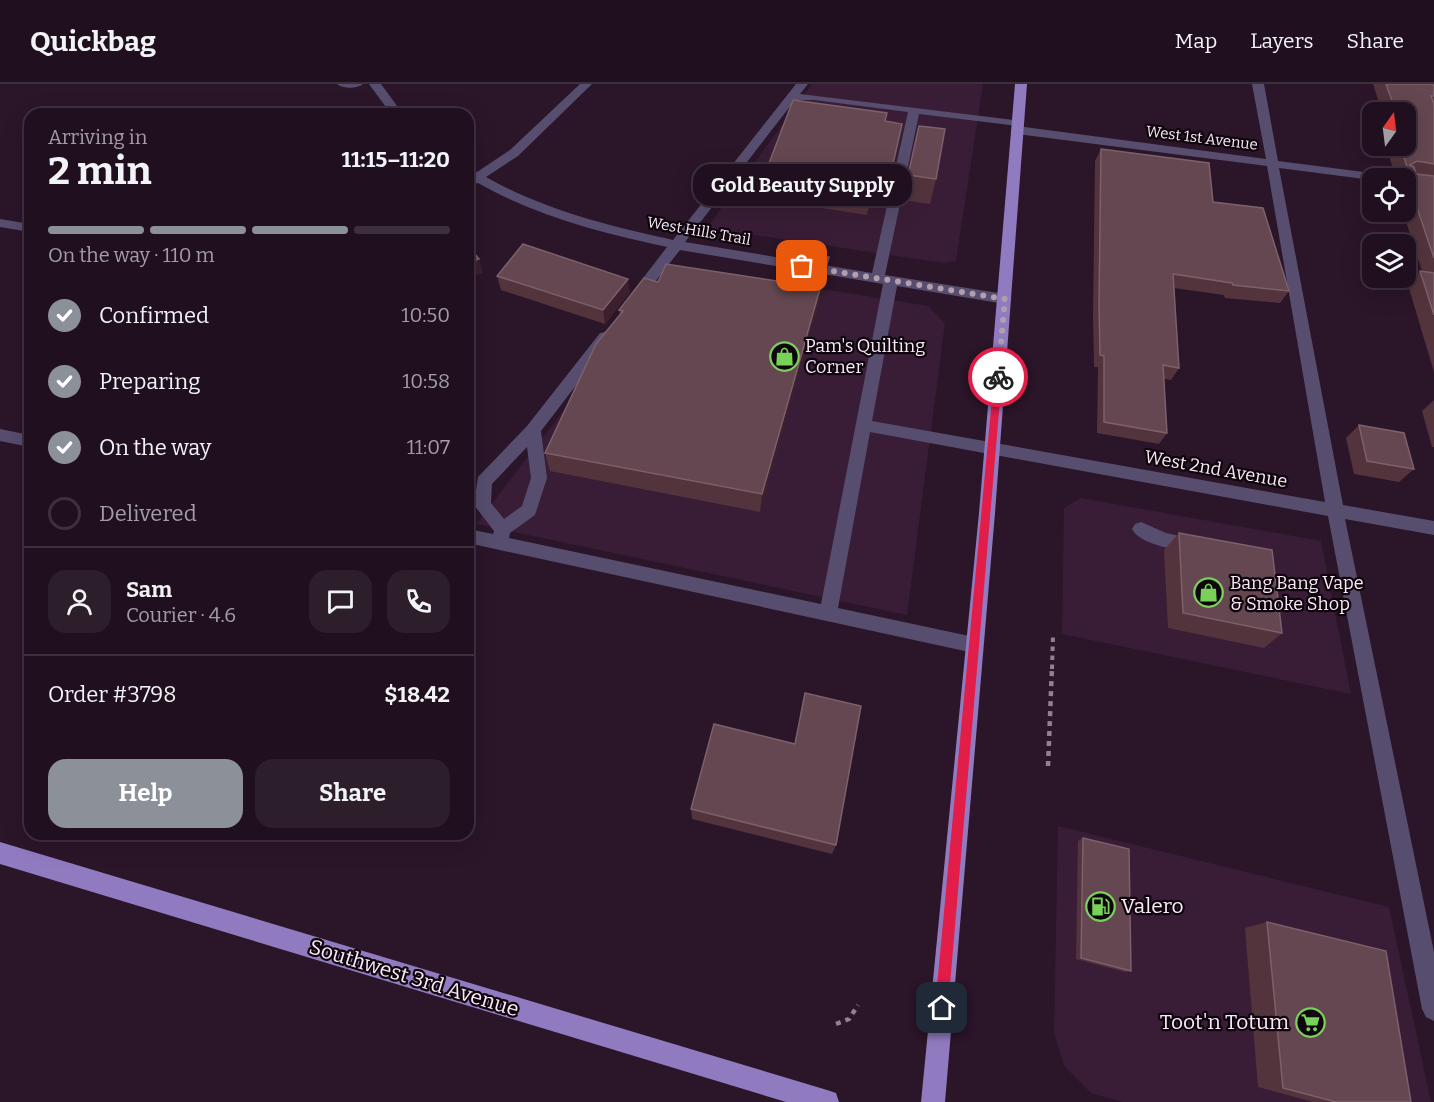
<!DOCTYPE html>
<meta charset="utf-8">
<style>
:root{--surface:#20101f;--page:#2d1e2c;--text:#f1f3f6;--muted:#a29da4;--line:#3d303d;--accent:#8c9099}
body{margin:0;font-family:Bitter,serif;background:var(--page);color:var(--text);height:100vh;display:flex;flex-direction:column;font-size:22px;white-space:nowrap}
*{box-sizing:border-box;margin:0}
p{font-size:20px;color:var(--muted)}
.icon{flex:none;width:33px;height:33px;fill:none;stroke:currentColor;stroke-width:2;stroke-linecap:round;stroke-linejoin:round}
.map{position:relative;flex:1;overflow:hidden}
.details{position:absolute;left:24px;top:24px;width:450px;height:732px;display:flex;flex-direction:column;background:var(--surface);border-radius:18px;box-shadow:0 6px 24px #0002,0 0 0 2px var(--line)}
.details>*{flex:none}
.needle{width:39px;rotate:14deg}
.controls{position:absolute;left:1362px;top:18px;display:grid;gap:12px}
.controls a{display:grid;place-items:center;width:54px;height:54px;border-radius:12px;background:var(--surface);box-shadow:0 6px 24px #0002,0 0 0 2px var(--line);font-size:30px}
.pin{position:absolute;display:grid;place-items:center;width:51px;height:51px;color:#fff;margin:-26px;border-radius:12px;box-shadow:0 3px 9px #0006}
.courier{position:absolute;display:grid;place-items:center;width:60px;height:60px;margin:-30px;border:4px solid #e11d48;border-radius:50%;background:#fff;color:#222;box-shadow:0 2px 8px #0007}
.bubble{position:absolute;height:42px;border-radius:18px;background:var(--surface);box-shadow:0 6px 24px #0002,0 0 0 2px var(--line);font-size:20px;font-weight:700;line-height:42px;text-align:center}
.headline em{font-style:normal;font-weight:700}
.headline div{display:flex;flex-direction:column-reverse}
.headline{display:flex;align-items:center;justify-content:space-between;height:102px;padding:0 24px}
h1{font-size:39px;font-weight:700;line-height:45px}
.bar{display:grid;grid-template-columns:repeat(4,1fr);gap:9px 6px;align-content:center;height:72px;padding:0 24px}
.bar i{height:8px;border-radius:4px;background:var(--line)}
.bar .active{background:var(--accent)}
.bar p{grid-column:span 4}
.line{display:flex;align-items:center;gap:15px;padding:0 24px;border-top:2px solid var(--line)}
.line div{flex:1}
.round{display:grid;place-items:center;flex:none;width:63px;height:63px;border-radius:18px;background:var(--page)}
ol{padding:0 24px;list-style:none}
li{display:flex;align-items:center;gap:18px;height:66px}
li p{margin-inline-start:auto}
li .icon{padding:6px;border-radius:50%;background:var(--accent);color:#fff;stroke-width:4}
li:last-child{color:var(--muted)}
li i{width:33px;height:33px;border:3px solid var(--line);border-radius:50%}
.primary-button{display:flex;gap:12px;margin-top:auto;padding:12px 24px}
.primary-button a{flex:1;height:69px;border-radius:18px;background:var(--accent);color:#fff;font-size:24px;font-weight:700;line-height:69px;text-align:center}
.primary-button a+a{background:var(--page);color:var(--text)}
header{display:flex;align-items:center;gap:36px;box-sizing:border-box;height:84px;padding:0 30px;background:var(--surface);border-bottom:2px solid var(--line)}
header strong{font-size:28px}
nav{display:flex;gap:33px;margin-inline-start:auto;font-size:21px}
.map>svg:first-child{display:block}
.built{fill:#391d36}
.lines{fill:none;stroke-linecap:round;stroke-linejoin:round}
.path-far1{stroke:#927f90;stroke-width:4;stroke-dasharray:4.5 4.5;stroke-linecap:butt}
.path{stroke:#927f90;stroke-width:4.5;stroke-dasharray:5 5;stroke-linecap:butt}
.minor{fill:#574d6e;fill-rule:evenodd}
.major{fill:#907bc0;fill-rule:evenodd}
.wall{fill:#53343c}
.shaded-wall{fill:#3b1f2c}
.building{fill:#644750;stroke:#7c606a;stroke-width:1.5}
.route{fill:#e11d48}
.done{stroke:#b19fae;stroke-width:6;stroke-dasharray:0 10.8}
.labels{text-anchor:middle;stroke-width:4.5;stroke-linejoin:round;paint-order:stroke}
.far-street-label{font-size:15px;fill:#f9e9f6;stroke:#0e050d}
.poi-label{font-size:18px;fill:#f9e9f6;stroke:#0e050d;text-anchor:start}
.street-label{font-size:18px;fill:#f9e9f6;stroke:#0e050d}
.near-poi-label{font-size:21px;fill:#f9e9f6;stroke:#0e050d;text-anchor:start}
.near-street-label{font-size:21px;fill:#f9e9f6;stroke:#0e050d}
</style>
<header>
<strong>Quickbag</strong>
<nav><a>Map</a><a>Layers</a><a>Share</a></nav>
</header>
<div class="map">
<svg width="1434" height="1018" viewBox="0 0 1434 1018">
<rect width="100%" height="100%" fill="#2b1529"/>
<!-- built -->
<g class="built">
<polygon points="812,0 983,0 956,177 944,179 707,144"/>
<polygon points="676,181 928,222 945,239 907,531 476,440"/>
<polygon points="1081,414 1321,457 1351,610 1062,550 1064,424"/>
<polygon points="1058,742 1389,823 1431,1018 1123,1018 1091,1009 1064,982 1054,948"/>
</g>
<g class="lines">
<!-- path-far1 -->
<polyline class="path-far1" points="1052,585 1053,551"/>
<!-- path -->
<g class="path">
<polyline points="1048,682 1052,583"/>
<polyline points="836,940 849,935 858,921"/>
</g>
<!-- minor -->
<g class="minor">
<path d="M337,0H363C357,5 343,5 337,0Z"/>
<polygon points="369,0 381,0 403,30 391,30"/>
<path d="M580,0H592L518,72L486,93C544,126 609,142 673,156L796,0H808L800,10L1022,37V41L1018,42L919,30L885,191L1005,210L1012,215L1005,220L897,202L872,337L1325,418L1267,82L1017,50L1011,46L1017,42L1266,75L1252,0H1264L1278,77L1387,91L1389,94H1372V96L1279,84L1343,421L1434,437V451L1345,435L1434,868V937L1426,933L1422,925L1328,432L870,348L838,524L974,553L981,555L983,561L981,567L974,569L468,459V445L493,450L494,447L474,421L478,393L527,342L600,249L605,248L612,253L610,257L541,347L547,394L535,431L510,449L509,454L821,520L883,200L680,166L640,217H630L628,214L630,211L667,163C602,149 536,132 478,99L468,102V84L477,88L510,66ZM795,16H814L908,28L872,189L685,158ZM527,363L531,394L522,422L504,435L491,419L492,400Z"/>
<polygon points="0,135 30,140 30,148 0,143"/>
<polygon points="0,345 30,351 30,363 0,357"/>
<path d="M1141,438L1166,449L1202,457L1205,462L1202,467L1196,469C1179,466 1141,462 1132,445L1135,440Z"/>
</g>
<!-- major -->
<g class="major">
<polygon points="1015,0 1027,0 995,429 945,1018 921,1018 979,429"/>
<polygon points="0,758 827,1006 836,1009 839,1018 786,1018 0,780"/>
</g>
</g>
<!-- wall -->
<g class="wall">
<polygon points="1373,0 1433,0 1434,3 1434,288 1408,201 1420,187 1422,187 1403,128 1406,128 1406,94 1396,94 1386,62 1406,62 1406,28 1382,28"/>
<polygon points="886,37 902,40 886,114 872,112 867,131 764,115 765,90"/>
<polygon points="919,42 936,95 930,120 903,116"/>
<polygon points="1101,65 1213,118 1289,207 1280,219 1225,214 1224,211 1174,204 1179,284 1171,296 1164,295 1167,349 1159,360 1097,349 1098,283 1094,283 1093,232 1095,77"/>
<polygon points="829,173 826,193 760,428 550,387 545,369 620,231 619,226 658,198 790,199"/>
<polygon points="497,192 630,208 605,240 501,206"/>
<polygon points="1434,316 1434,363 1432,363 1422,327"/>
<polygon points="1359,341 1414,385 1399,398 1354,390 1346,354"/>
<polygon points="1179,449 1282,549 1264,564 1168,544 1164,466"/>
<polygon points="691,725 836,761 832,770 692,735"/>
<polygon points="1083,754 1131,887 1125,888 1076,875 1078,757"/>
<polygon points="1267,838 1411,1018 1313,1018 1258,1003 1245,844"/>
</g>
<!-- shaded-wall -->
<g class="shaded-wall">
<polygon points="902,40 898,65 886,114 891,89"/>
<polygon points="877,87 872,112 867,131 872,106"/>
<polygon points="829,173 826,193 760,428 762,410"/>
<polygon points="479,175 483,189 468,194 468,179"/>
<polygon points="628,195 630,208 605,240 603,226"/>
</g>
<!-- building -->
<g class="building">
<polygon points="1386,0 1433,0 1434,3 1434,12 1431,12 1434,20 1434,80 1417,77 1410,81 1414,83 1416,90 1434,92 1434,174 1411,106 1415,106 1400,62 1406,62 1406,28 1396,28"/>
<polygon points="793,16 887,29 885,37 902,40 891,89 877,87 872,106 765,90"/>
<polygon points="919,42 945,45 936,95 908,91"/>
<polygon points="1101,65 1209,79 1213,118 1263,124 1289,207 1233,201 1232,199 1173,190 1179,284 1163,281 1167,349 1104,338 1104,272 1100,271 1099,220"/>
<polygon points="523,160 628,195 603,226 497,192"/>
<polygon points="468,162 479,175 468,179"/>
<polygon points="803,169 829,173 762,410 545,369 596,260 623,227 619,226 644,194 658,198 666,180 790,199"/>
<polygon points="1420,187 1434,189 1434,231"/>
<polygon points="1359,341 1404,349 1414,385 1367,377"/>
<polygon points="1179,449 1272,466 1282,549 1183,529"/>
<polygon points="805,609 861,622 836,761 691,725 714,640 795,660"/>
<polygon points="1083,754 1129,765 1131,887 1081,874"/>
<polygon points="1267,838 1386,867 1411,1018 1336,1018 1283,1004"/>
</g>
<!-- route -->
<polygon class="route" points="998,290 1002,293 948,924 946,929 942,931 937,929 935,924 994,293"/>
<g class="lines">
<!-- done -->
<polyline class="done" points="802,182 1005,215 998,293"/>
</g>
<!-- icons -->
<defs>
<symbol id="shop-ring" viewBox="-11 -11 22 22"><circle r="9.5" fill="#0e050d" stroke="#78d258" stroke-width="1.5"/><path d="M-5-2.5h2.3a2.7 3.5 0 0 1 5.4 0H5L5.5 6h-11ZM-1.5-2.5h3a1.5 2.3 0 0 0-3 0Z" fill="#78d258"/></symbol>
<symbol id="fuel-ring" viewBox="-11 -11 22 22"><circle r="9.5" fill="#0e050d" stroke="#78d258" stroke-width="1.5"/><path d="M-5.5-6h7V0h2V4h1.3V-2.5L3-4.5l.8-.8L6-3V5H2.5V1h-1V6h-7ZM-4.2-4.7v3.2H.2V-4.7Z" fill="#78d258"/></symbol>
<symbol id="supermarket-ring" viewBox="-11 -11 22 22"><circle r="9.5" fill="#0e050d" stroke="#78d258" stroke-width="1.5"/><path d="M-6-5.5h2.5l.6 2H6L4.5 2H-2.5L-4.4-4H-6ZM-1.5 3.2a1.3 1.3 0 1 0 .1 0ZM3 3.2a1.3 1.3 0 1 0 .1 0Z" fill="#78d258"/></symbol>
</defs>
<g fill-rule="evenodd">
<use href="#shop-ring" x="768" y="256" width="33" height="33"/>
<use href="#shop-ring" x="1192" y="492" width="33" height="33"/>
<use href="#fuel-ring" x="1084" y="806" width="33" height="33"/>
<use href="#supermarket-ring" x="1294" y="922" width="33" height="33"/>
</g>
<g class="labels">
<!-- far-street labels -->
<g class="far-street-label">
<text transform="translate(1202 54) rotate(7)" y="5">West 1st Avenue</text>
<text transform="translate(699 147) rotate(10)" y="5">West Hills Trail</text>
</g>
<!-- poi labels -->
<g class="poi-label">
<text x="805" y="268">Pam's Quilting<tspan x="805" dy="21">Corner</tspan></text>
<text x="1230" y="505">Bang Bang Vape<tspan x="1230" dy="21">&amp; Smoke Shop</tspan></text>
</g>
<!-- street labels -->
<g class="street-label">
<text transform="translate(1216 385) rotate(10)" y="6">West 2nd Avenue</text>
</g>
<!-- near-poi labels -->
<g class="near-poi-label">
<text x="1121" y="829">Valero</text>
<text x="1289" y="945" text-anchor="end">Toot'n Totum</text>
</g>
<!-- near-street labels -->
<g class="near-street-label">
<text transform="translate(414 894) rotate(17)" y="7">Southwest 3rd Avenue</text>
</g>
</g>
</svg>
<div class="controls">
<a><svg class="needle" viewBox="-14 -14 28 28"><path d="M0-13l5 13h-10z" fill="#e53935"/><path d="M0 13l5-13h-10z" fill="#a29da4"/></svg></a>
<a><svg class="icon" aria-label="locate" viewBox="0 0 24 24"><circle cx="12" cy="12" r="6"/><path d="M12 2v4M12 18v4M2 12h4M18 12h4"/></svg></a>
<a><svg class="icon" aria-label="layers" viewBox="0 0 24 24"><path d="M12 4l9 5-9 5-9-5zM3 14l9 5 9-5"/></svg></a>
</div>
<div class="pin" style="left:802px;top:182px;background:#ea580c"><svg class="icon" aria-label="bag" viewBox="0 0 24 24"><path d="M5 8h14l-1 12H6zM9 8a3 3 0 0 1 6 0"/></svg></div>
<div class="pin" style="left:942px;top:924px;background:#1f2937"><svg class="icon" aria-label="home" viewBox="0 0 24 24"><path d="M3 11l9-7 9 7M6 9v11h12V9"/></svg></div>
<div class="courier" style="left:998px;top:293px"><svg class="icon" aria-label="bike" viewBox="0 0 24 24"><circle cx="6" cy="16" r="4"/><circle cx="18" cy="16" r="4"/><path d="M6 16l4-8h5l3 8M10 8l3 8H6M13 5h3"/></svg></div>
<div class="bubble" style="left:693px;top:80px;width:219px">Gold Beauty Supply</div>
<section class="details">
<div class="headline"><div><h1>2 min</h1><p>Arriving in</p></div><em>11:15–11:20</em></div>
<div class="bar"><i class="active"></i><i class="active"></i><i class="active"></i><i></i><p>On the way · 110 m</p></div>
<ol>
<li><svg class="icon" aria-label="check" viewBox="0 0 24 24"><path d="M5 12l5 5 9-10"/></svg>Confirmed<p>10:50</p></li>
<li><svg class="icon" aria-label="check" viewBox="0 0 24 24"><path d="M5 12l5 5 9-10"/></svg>Preparing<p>10:58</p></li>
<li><svg class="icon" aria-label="check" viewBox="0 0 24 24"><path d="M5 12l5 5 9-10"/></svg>On the way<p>11:07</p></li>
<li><i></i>Delivered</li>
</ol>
<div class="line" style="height:108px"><a class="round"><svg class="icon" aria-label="person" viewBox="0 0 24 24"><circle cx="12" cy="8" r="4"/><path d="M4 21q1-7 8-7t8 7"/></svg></a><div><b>Sam</b><p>Courier · 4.6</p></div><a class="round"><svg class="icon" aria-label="chat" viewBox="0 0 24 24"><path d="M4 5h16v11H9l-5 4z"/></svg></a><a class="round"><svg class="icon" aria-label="phone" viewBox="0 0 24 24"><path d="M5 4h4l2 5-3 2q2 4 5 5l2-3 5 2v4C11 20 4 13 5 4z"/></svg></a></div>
<div class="line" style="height:78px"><div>Order #3798</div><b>$18.42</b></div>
<div class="primary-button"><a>Help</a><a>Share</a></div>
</section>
</div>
